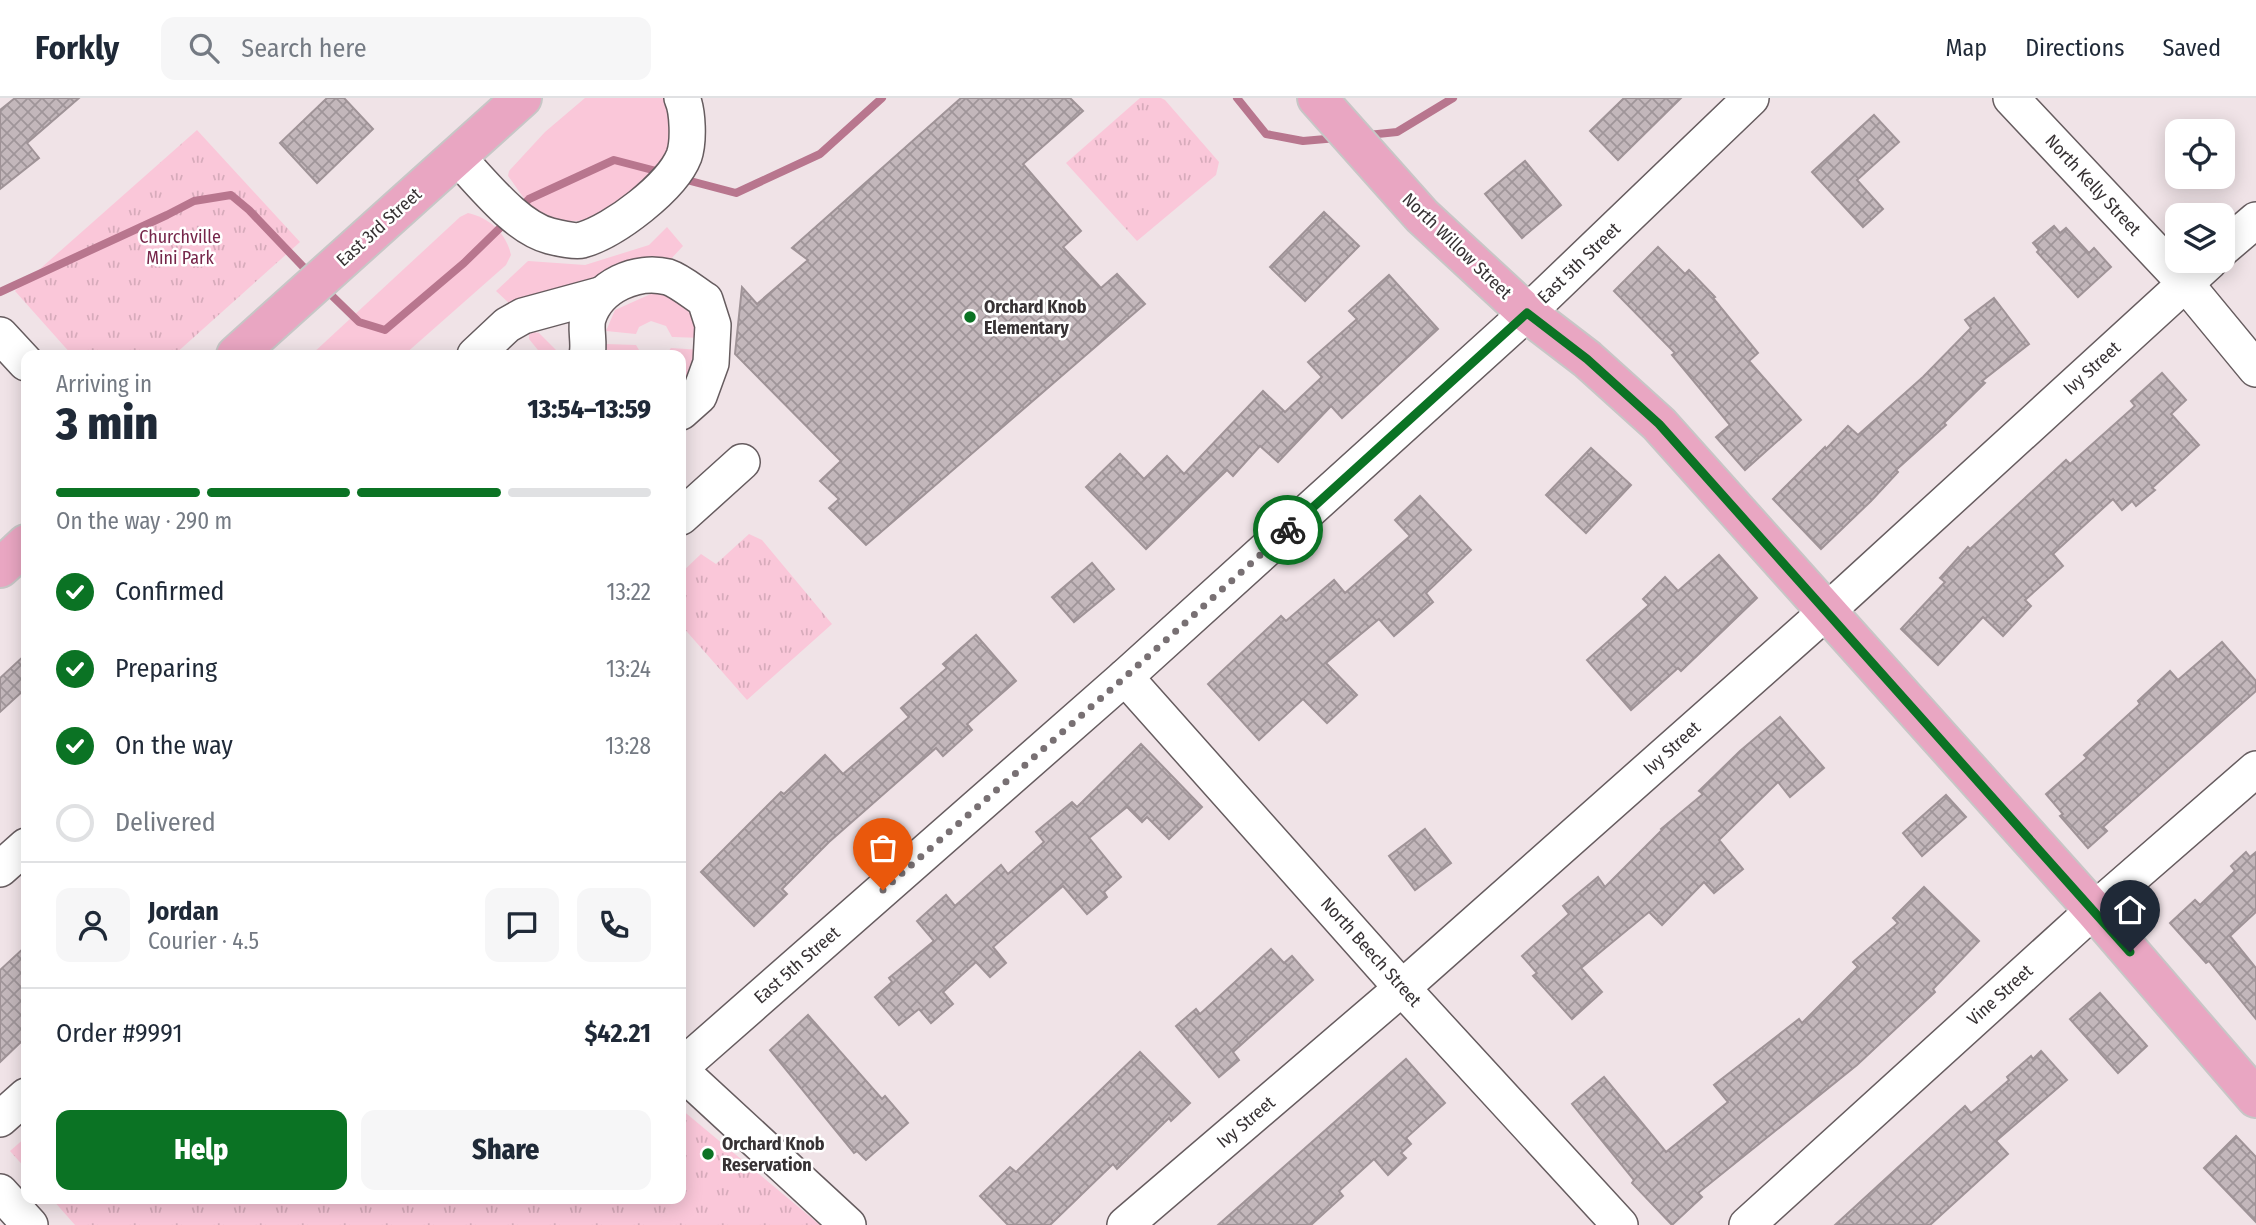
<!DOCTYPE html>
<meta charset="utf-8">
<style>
:root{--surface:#fff;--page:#f6f6f7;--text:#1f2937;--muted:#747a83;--line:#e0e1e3;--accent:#0b7324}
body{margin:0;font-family:"Fira Sans Condensed",sans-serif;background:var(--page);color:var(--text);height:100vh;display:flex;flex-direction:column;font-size:26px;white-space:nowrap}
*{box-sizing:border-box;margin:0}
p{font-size:23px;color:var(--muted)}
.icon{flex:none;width:38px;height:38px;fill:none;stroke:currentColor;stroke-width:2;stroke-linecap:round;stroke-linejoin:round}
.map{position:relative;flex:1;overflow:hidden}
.panel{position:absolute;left:21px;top:252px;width:665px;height:854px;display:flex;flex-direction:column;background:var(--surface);border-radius:14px;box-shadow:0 4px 18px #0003}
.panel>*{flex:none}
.controls{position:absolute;left:2165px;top:21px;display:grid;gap:14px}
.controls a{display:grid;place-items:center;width:70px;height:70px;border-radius:14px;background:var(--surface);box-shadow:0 4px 18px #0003;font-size:35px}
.pin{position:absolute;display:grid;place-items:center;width:60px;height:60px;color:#fff;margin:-72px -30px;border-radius:50% 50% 50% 0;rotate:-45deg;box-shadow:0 0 7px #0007}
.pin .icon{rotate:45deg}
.courier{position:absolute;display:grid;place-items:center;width:70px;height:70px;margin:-35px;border:5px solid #0b7324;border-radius:50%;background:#fff;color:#222;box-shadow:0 2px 9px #0007}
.summary em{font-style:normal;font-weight:800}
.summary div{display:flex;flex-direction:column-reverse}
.summary{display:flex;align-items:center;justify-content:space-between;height:119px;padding:0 35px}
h1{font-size:46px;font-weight:800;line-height:52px}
.bar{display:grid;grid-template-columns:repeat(4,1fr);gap:10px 7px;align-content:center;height:84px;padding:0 35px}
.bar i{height:9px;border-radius:5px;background:var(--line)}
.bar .selected{background:var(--accent)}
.bar p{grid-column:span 4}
.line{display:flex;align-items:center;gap:18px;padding:0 35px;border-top:2px solid var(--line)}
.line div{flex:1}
.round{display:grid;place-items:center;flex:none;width:74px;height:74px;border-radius:14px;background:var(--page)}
ol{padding:0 35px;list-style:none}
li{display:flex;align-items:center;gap:21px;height:77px}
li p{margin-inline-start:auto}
li .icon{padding:7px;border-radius:50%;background:var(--accent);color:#fff;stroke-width:4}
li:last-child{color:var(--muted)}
li i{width:38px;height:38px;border:4px solid var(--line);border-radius:50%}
.button{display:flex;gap:14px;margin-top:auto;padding:14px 35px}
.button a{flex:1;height:80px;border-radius:14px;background:var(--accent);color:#fff;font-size:28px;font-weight:800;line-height:80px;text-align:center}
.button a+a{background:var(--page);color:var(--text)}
header{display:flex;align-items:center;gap:42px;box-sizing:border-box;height:98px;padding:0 35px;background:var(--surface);border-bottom:2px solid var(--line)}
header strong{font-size:33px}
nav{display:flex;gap:38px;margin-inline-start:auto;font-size:24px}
.search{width:490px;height:63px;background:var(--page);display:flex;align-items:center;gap:18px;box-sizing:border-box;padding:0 24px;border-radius:14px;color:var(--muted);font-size:26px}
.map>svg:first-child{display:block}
.grass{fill:#fac7d9}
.park{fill:url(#park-tufts)}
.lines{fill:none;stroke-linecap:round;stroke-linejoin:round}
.stream{stroke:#b8768e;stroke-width:8}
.building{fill:url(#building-cross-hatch);stroke:#9f9397;stroke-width:2}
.minor-casing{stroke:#665c5f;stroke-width:38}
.major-casing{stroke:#c7c6c6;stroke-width:42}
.minor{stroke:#fff;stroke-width:35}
.major{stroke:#e9a6c2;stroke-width:38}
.done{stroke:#787073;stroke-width:7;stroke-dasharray:0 12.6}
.route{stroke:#0b7324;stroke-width:9}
.poi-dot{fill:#0b7324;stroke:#fff;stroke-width:2.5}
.labels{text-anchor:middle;stroke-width:5;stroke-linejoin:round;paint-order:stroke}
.street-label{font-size:18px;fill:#373234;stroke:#fff}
.park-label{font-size:18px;fill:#76264a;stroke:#fff}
.poi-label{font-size:18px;font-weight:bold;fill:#373234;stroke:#fff;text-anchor:start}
</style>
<header>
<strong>Forkly</strong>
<div class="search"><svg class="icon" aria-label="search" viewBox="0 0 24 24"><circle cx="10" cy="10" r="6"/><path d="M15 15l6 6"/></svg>Search here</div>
<nav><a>Map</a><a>Directions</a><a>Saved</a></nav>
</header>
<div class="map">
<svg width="2256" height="1127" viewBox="0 0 2256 1127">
<defs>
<pattern id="park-tufts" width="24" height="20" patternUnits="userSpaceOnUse" patternTransform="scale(1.75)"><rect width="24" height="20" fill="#fac7d9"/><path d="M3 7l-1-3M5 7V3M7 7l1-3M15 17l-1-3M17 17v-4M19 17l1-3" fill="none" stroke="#d7abbb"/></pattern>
<pattern id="building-cross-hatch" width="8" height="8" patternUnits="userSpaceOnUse" patternTransform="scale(1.75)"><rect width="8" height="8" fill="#c3b7bb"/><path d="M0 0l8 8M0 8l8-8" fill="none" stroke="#9f9599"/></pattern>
</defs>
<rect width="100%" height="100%" fill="#f0e3e7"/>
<!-- grass -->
<g class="grass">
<path d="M585,0H665C669,15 676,32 671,48C664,67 615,110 597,118C580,126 555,124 539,115C527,108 517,89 508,78L509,73L545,34Z"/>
<path d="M468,115C490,120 506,135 511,157L506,167L404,257H311L460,119Z"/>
<polygon points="667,129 683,148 670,162 650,159 621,167 596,183 559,196 527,198 511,207 496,193 528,163 585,167 649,147"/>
<path d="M653,195C683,195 692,216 703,240L672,239L666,228L651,223L639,229L636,236L606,233L615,212Z"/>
<polygon points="534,234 539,235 561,257 542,257 529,241 529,236"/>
<polygon points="606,246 636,247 642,257 608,257"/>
<polygon points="671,250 701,252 695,269 681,287 681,257 666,257"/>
</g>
<!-- park -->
<g class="park">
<polygon points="1140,0 1161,0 1165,2 1219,64 1216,77 1137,143 1066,65"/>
<polygon points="197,32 300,144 174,257 72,257 15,193"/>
<polygon points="749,436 762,442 832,526 747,602 681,527 681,475 701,456 716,466"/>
<polygon points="681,1011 820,1127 75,1127 52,1101 681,1101"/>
<polygon points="26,1039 26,1071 10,1053"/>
</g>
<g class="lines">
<!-- stream -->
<g class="stream">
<polyline points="1237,0 1266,36 1303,43 1337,40"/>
<polyline points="1368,37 1397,34 1453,0"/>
<polyline points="679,80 736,95 820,56 882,0"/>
<polyline points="519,111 529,101 614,62 664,75"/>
<polyline points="325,191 359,224 385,232 464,165 508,122"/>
<polyline points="0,194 167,117 194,103 231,97 249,112 311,177"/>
</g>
</g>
<!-- building -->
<g class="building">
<polygon points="15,0 79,0 27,45 39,60 0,91 0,12"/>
<polygon points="327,0 344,0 373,31 317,85 280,45"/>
<polygon points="961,0 1070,0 1083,13 1023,66 1081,133 1063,149 1101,190 1117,176 1145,206 866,447 829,410 839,401 820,383 841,363 735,256 742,189 757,206 808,162 792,150"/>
<polygon points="1624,0 1681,0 1618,62 1590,33"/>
<polygon points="1874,17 1899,44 1857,82 1883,111 1863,129 1812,74"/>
<polygon points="1525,63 1561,107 1522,140 1485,96"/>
<polygon points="1324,114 1359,148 1305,203 1270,169"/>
<polygon points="2054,128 2060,135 2066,130 2089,155 2094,150 2111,169 2078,199 2037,154 2039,152 2033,145"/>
<polygon points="1658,149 1685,176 1689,172 1715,199 1713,200 1758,255 1749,263 1801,322 1745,372 1716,339 1730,327 1672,257 1675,255 1614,193"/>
<polygon points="1389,177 1438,231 1342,320 1331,308 1278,364 1260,348 1233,378 1227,372 1146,451 1086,389 1120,356 1144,381 1167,358 1184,376 1263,293 1285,314 1322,279 1308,264 1357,221 1349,213"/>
<polygon points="1994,200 2029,246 1982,283 1985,285 1944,325 1946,327 1896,372 1898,374 1871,403 1821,451 1773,401 1825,349 1826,351 1848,328 1858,337 1923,279 1971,230 1965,222"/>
<polygon points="2162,275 2186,302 2171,316 2199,347 2152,390 2155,392 2136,408 2132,403 2122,412 2113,401 2053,456 2063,468 2025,502 2031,508 2003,538 1983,519 1938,567 1901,531 1945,484 1940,480 1968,449 1970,451 2066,362 2070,366 2135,308 2131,303"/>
<polygon points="1591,350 1631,387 1586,435 1546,397"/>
<polygon points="1420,398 1471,452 1426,495 1433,504 1394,538 1379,521 1326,565 1357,597 1327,625 1303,601 1259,642 1208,586 1281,518 1286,523 1334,482 1345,495 1410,438 1395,422"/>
<polygon points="1719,457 1757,500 1681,573 1678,570 1631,612 1587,562 1649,507 1643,501 1665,479 1678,493"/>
<polygon points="1092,465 1114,491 1074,524 1052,499"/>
<polygon points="976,537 1016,583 967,626 972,632 943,658 936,650 829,744 782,791 787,796 754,828 701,774 781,694 784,696 825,657 843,676 909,619 901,610 947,570 943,566"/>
<polygon points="2222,544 2256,583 2256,593 2103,729 2107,733 2088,750 2060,718 2063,716 2046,696 2087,660 2084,657 2140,606 2138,603 2170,573 2178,582"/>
<polygon points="26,556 26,590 0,614 0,580"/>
<polygon points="1780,619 1824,670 1790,699 1778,684 1719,742 1743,771 1714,795 1704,784 1662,827 1649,814 1581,870 1602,894 1572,921 1533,878 1537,875 1522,858 1569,816 1563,808 1598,779 1605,789 1662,732 1661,731 1703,696 1699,693 1740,653"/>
<polygon points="1141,646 1202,709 1169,741 1147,719 1142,724 1127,709 1089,740 1121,779 1104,794 1107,799 1087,816 1063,788 993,849 1006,865 990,879 976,864 943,894 953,906 931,925 919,911 899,927 875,899 892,884 889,880 934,843 917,823 946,797 955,808 1001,767 1008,776 1044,744 1036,734 1072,704 1077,709"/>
<polygon points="1946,697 1966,719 1922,758 1903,735"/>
<polygon points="1425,731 1451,765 1415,792 1389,758"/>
<polygon points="2246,754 2250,759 2256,754 2256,814 2230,838 2256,870 2256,921 2209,863 2206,865 2170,825 2195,802 2200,807 2235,773 2231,768"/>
<polygon points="1924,789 1979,843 1933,891 1935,894 1857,967 1698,1095 1702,1099 1672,1127 1632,1085 1634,1082 1572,1006 1604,979 1666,1054 1728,1004 1714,987 1799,921 1802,925 1858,869 1853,864 1898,825 1893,820"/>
<polygon points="26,848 26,939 0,964 0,872"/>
<polygon points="1271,851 1284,865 1292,858 1313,882 1233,954 1239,962 1219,979 1176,928 1196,911 1200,916"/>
<polygon points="2100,895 2147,948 2118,975 2070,921"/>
<polygon points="808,917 882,1001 885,998 908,1025 866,1062 857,1053 854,1055 770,952"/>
<polygon points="2041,953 2067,982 1996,1043 2008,1056 1930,1127 1835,1127 1965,1008 1971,1015 2009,982 2007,979 2031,958 2033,961"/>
<polygon points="1140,954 1190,1005 1171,1023 1169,1020 1117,1071 1113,1066 1050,1127 1008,1127 980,1098 1010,1069 1016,1074"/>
<polygon points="1406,961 1445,1005 1406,1040 1411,1046 1401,1055 1406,1060 1388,1077 1374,1061 1339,1093 1343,1098 1311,1127 1218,1127"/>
<polygon points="2236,1038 2256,1059 2256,1124 2204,1070"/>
</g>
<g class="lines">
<defs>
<g id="minor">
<polyline points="2011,0 2185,185 2256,271"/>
<path d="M457,59C482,84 515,129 550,138C558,140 574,144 582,142C614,133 672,89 684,58C689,44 688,13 682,0"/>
<polyline points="2222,151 2256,122"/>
<polyline points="0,237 26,265"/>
<polyline points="475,257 507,227 523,218 600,197"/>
<path d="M587,257C590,245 585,231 588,220C598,188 637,171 668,179C680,183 694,195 705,202L713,227L711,265L699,298L681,314"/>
<polyline points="681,419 742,364"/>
<polyline points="1125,579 1402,890 1620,1127"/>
<polyline points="0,771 26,748"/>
<polyline points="681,969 1125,579 1527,215 1751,0"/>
<polyline points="681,973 848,1127"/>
<polyline points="0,1021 26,998"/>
<polyline points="0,1094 30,1127"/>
<polyline points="1125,1127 1402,890 1826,514 2210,163"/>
<polyline points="1747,1127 2094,812 2256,671"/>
</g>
<g id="major">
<polyline points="1317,0 1422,118 1527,215 1587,261 1659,326 2094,812 2256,1000"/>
<polyline points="236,257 522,0"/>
<polyline points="0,470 26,446"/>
</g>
</defs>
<!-- minor casing -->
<use href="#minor" class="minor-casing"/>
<!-- major casing -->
<use href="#major" class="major-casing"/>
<!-- minor -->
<use href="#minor" class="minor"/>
<!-- major -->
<use href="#major" class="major"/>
</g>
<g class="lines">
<!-- done -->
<polyline class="done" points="883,792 1125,579 1288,432"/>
<!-- route -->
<polyline class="route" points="1288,432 1527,215 1587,261 1659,326 2130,854"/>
</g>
<!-- markers -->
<g class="poi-dot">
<circle cx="970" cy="219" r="7"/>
<circle cx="708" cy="1056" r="7"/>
</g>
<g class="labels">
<!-- street labels -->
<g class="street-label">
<text transform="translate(2093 87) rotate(47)" y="6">North Kelly Street</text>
<text transform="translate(379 129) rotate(-42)" y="6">East 3rd Street</text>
<text transform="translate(1457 148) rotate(44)" y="6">North Willow Street</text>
<text transform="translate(1579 165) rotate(-44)" y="6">East 5th Street</text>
<text transform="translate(2092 270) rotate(-42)" y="6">Ivy Street</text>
<text transform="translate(1672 650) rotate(-42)" y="6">Ivy Street</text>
<text transform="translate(1371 854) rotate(48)" y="6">North Beech Street</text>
<text transform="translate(797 867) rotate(-41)" y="6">East 5th Street</text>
<text transform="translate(2000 897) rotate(-42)" y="6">Vine Street</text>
<text transform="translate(1246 1024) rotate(-40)" y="6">Ivy Street</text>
</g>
<!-- park labels -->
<g class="park-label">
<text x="180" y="145">Churchville<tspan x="180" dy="21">Mini Park</tspan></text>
</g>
<!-- poi labels -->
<g class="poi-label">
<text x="984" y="215">Orchard Knob<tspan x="984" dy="21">Elementary</tspan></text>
<text x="722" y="1052">Orchard Knob<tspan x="722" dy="21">Reservation</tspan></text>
</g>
</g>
</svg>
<div class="controls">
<a><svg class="icon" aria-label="locate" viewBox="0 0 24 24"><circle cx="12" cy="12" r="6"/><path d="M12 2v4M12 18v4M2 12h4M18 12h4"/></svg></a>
<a><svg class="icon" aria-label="layers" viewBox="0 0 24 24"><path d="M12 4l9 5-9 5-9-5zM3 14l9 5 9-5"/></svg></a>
</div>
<div class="pin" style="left:883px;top:792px;background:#ea580c"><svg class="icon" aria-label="bag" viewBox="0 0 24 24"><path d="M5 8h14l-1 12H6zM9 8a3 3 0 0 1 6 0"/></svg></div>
<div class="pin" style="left:2130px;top:854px;background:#1f2937"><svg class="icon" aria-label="home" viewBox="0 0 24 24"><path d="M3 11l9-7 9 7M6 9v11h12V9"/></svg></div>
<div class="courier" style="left:1288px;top:432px"><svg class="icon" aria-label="bike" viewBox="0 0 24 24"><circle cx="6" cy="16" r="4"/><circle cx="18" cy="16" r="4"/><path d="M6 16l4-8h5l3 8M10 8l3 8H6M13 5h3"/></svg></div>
<section class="panel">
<div class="summary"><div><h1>3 min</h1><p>Arriving in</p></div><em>13:54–13:59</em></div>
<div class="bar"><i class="selected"></i><i class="selected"></i><i class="selected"></i><i></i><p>On the way · 290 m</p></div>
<ol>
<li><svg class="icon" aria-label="check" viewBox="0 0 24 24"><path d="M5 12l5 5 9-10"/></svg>Confirmed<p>13:22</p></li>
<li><svg class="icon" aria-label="check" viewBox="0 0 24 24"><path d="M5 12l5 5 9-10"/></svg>Preparing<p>13:24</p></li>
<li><svg class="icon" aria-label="check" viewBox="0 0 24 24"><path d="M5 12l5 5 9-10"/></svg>On the way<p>13:28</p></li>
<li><i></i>Delivered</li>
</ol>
<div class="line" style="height:126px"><a class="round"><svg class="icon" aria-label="person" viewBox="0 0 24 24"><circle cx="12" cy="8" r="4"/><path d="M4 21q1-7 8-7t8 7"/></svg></a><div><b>Jordan</b><p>Courier · 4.5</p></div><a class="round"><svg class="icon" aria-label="chat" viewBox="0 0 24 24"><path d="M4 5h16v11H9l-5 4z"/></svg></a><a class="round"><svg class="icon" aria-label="phone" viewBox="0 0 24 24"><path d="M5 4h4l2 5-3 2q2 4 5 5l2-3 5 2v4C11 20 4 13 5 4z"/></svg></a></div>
<div class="line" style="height:91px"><div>Order #9991</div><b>$42.21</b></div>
<div class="button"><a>Help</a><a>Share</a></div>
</section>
</div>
